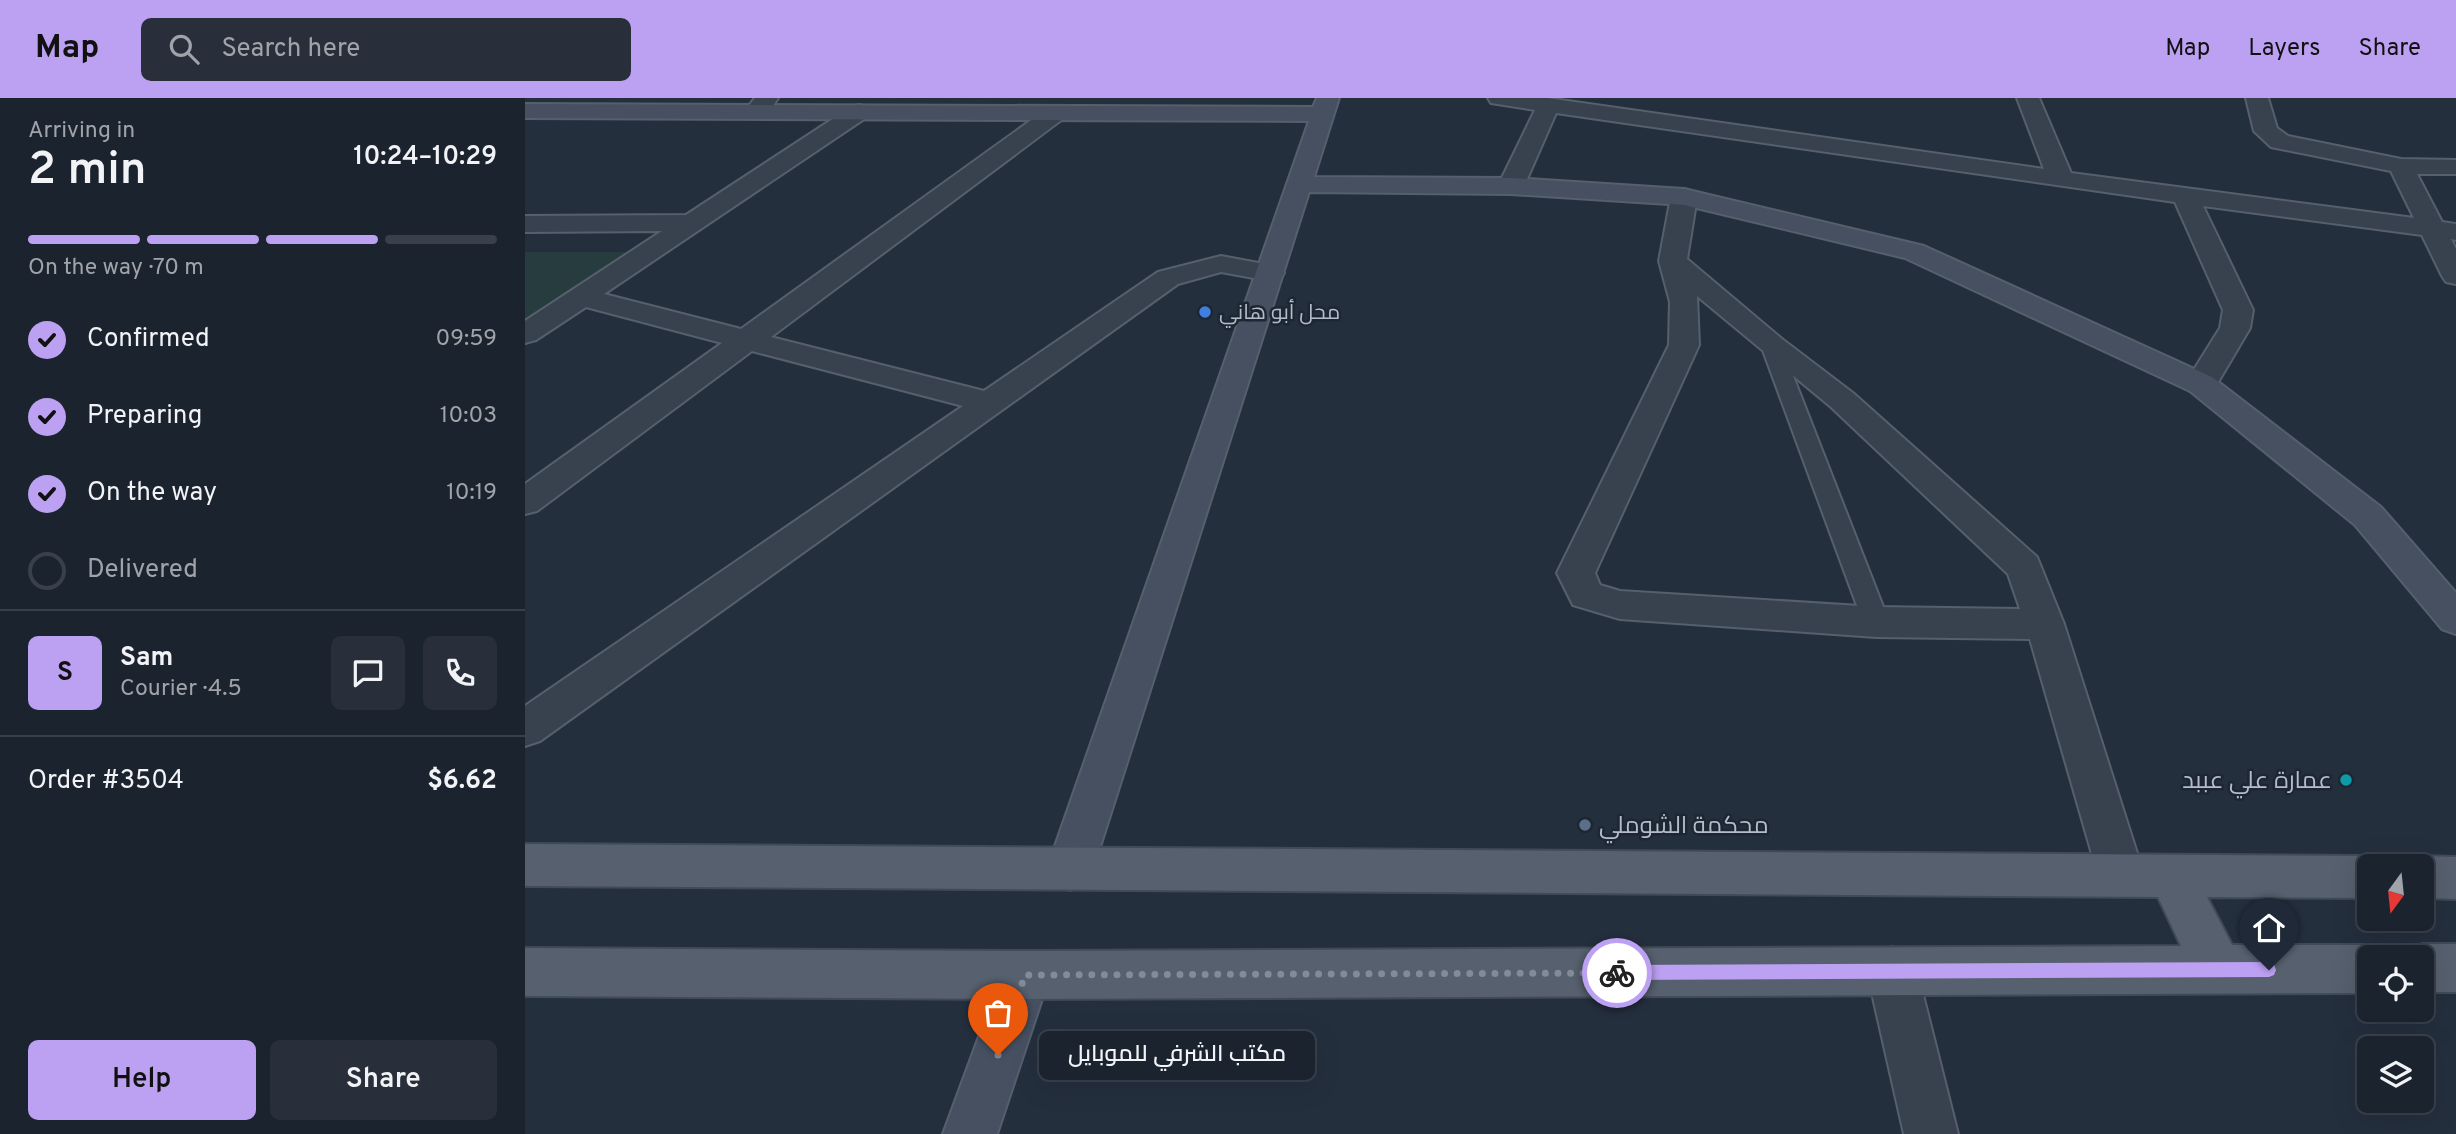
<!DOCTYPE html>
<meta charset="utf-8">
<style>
:root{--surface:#1b232e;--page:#282f3a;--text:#f1f3f6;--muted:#a0a4aa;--line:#39404a;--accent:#bca0f2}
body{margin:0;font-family:Overpass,Cairo,sans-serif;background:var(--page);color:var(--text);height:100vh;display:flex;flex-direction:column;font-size:26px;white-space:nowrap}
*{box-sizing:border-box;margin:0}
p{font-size:23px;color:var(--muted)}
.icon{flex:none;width:38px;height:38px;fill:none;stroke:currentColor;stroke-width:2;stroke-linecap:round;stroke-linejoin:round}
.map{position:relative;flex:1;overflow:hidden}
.details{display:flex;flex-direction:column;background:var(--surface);width:525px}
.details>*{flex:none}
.needle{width:46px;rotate:195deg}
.tools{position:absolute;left:1832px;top:756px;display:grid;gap:14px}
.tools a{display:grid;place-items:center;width:77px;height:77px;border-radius:10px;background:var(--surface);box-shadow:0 7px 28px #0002,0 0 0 2px var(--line);font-size:35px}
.pin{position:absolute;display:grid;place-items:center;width:60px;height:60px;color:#fff;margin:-72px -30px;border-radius:50% 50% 50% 0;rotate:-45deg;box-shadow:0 0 7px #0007}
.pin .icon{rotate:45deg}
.courier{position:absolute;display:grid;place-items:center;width:70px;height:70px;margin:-35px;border:5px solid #bca0f2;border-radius:50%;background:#fff;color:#222;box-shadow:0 2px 9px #0007}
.bubble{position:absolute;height:49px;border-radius:10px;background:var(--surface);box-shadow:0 7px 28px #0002,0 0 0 2px var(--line);font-size:23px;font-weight:600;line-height:49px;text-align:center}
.summary em{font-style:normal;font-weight:600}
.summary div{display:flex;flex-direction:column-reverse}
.summary{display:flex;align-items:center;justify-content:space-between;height:119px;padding:0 28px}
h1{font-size:46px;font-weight:600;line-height:52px}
.bar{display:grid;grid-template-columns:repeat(4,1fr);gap:10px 7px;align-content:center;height:84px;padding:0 28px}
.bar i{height:9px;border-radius:5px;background:var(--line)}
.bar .active{background:var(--accent)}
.bar p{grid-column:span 4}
.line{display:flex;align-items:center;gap:18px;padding:0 28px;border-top:2px solid var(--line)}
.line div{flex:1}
.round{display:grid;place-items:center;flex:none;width:74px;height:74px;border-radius:10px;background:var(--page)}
ol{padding:0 28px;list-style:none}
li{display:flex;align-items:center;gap:21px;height:77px}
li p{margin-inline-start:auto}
li .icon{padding:7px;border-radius:50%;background:var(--accent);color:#111;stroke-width:4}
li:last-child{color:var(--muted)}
li i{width:38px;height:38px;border:4px solid var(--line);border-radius:50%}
.button{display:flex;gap:14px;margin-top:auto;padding:14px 28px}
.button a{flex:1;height:80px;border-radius:10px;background:var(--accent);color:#111;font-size:28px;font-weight:600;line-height:80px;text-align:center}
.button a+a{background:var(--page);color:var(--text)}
header{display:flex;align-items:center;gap:42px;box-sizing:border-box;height:98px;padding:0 35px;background:var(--accent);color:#111}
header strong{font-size:33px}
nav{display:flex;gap:38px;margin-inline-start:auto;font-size:24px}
.search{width:490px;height:63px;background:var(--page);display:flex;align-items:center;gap:18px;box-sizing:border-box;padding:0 24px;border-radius:10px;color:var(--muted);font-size:26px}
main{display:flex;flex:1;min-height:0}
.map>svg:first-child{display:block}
.green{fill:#263c3f}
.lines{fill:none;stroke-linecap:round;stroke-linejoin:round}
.lane-casing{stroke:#565f6c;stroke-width:4}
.street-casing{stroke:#565f6c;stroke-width:4}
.secondary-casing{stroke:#565f6c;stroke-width:4}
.primary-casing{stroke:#414a57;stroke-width:4}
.lane{fill:#38414e;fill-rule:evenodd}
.street{fill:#38414e;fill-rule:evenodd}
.secondary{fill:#465061;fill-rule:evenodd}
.primary{fill:#56606e;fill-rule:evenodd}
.route{fill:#bca0f2}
.done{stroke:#828b98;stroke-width:7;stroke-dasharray:0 12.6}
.shop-dot{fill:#3f7fe0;stroke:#1d2633;stroke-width:2.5}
.culture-dot{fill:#0f9aa8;stroke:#1d2633;stroke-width:2.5}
.service-dot{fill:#5c6f8a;stroke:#1d2633;stroke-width:2.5}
.labels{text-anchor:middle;stroke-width:5;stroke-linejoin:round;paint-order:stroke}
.far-poi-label{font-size:21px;fill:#b4bcc9;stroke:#1d2633;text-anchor:start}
.poi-label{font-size:24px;fill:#b4bcc9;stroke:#1d2633;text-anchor:end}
</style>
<header>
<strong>Map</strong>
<div class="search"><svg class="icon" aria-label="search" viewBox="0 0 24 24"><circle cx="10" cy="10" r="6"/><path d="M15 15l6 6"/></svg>Search here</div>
<nav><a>Map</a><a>Layers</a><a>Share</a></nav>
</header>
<main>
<section class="details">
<div class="summary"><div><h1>2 min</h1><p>Arriving in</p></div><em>10:24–10:29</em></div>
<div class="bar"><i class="active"></i><i class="active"></i><i class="active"></i><i></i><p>On the way · 70 m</p></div>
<ol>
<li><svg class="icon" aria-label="check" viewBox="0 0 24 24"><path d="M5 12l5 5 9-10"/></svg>Confirmed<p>09:59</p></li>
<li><svg class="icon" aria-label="check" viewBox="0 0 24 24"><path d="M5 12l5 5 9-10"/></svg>Preparing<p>10:03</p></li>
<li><svg class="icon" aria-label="check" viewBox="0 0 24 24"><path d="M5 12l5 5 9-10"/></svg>On the way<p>10:19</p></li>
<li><i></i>Delivered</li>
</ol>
<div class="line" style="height:126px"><b class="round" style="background:var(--accent);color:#111">S</b><div><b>Sam</b><p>Courier · 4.5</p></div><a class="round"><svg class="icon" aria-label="chat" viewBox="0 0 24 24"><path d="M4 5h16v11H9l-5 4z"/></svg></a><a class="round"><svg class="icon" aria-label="phone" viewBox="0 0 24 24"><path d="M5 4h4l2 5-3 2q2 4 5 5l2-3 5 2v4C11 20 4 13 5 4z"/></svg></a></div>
<div class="line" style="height:91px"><div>Order #3504</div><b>$6.62</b></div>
<div class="button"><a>Help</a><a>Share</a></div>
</section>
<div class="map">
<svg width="1931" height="1036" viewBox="0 0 1931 1036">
<rect width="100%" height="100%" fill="#242f3e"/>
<!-- green -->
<polygon class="green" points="0,154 124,154 0,236"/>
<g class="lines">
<defs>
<polygon id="lane" points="1246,241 1253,243 1256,247 1364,524 1360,531 1351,534 1342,531 1338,524 1236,247 1239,243"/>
<g id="street">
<path d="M230,0H253C245,13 239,23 223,19L219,14Z"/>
<polygon points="963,0 1022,0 1519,71 1492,0 1514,0 1546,75 1889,120 1866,73 1746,49 1729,33 1721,0 1743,0 1752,30 1763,38 1876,61 1931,62 1931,76 1892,76 1917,124 1931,126 1931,142 1926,141 1931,151 1931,186 1921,184 1917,178 1897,137 1678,108 1728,212 1725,230 1692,286 1687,293 1676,296 1665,293 1660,286 1695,230 1698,212 1650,104 1031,15 999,88 995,93 986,96 977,93 973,88 1010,12 966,5"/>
<polygon points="334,7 342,9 346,14 342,19 79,196 216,231 523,10 539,10 543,15 539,20 246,239 459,293 633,174 696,158 755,169 759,175 755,181 745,183 696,174 653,186 15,643 0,648 0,608 438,308 227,253 12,413 0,416 0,386 197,245 61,209 11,242 0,245 0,223 137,133 0,134 0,118 161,117 326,9"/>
<path d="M1159,91L1168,94L1172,99L1162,161L1257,241L1328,295L1512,459L1539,526L1619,777L1612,792L1596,798L1580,792L1573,777L1505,541L1351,539L1095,521L1048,507L1032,475L1144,247L1145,204L1134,163L1146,99L1150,94ZM1172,198L1306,309L1483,476L1495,511L1351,509L1095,493L1075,487L1070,475L1174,247Z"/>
<polygon points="1367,849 1384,856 1392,873 1433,1036 1379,1036 1342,873 1350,856"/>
</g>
<g id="secondary">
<polygon points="792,0 814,0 789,79 986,80 1159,91 1399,148 1687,279 1856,409 1931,495 1931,536 1917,531 1830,427 1665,293 1380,160 1159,107 986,96 784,94 568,771 561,786 545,792 529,786 522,771 784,23 0,20 0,6 788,9"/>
<polygon points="500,853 517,860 525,877 472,1036 418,1036 483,860"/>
</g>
<g id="primary">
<polygon points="0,746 1844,758 1860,764 1862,768 1844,768 1844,800 1682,799 1707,847 1844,847 1861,854 1864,859 1844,859 1844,895 500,901 0,898 0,850 500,853 1656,848 1633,799 0,788"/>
<polygon points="1897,758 1931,759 1931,801 1897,800 1897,768 1879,768 1881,764"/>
<polygon points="1897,846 1931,846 1931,894 1897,894 1897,859 1877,859 1880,853"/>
</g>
</defs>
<!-- lane casing -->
<use href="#lane" class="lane-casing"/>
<!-- street casing -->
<use href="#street" class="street-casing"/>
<!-- secondary casing -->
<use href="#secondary" class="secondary-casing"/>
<!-- primary casing -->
<use href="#primary" class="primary-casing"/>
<!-- lane -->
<use href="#lane" class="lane"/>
<!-- street -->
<use href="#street" class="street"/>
<!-- secondary -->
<use href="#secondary" class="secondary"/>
<!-- primary -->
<use href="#primary" class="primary"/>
</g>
<!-- route -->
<polygon class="route" points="1744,864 1749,866 1751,872 1749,877 1744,879 1092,882 1087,880 1085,875 1087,870 1092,867"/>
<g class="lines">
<!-- done -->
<polyline class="done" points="473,957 500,877 1092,875"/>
</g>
<!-- markers -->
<circle class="shop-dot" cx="680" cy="214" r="7"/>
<circle class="culture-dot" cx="1821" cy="682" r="7"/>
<circle class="service-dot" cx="1060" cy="727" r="7"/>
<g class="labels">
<!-- far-poi labels -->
<g class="far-poi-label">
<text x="694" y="221">محل أبو هاني</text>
</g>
<!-- poi labels -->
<g class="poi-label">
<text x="1807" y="690">عمارة علي عببد</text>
<text x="1074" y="735" text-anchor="start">محكمة الشوملي</text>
</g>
</g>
</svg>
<div class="tools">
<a><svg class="needle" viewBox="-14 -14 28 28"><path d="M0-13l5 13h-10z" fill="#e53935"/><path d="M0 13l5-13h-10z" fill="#a0a4aa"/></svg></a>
<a><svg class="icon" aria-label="locate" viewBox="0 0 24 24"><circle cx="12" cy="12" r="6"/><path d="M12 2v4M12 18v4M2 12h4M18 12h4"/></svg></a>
<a><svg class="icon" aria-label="layers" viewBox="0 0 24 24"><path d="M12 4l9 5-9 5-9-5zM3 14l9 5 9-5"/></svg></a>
</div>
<div class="pin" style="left:473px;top:957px;background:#ea580c"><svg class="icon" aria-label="bag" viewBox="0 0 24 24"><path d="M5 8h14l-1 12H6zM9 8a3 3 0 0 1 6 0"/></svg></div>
<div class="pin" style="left:1744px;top:872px;background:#1f2937"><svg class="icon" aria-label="home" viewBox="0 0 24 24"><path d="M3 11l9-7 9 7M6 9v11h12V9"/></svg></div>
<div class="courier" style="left:1092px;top:875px"><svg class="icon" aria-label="bike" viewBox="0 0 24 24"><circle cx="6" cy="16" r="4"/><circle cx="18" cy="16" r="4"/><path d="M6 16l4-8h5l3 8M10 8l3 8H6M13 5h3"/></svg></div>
<div class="bubble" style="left:514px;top:933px;width:276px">مكتب الشرفي للموبايل</div>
</div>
</main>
